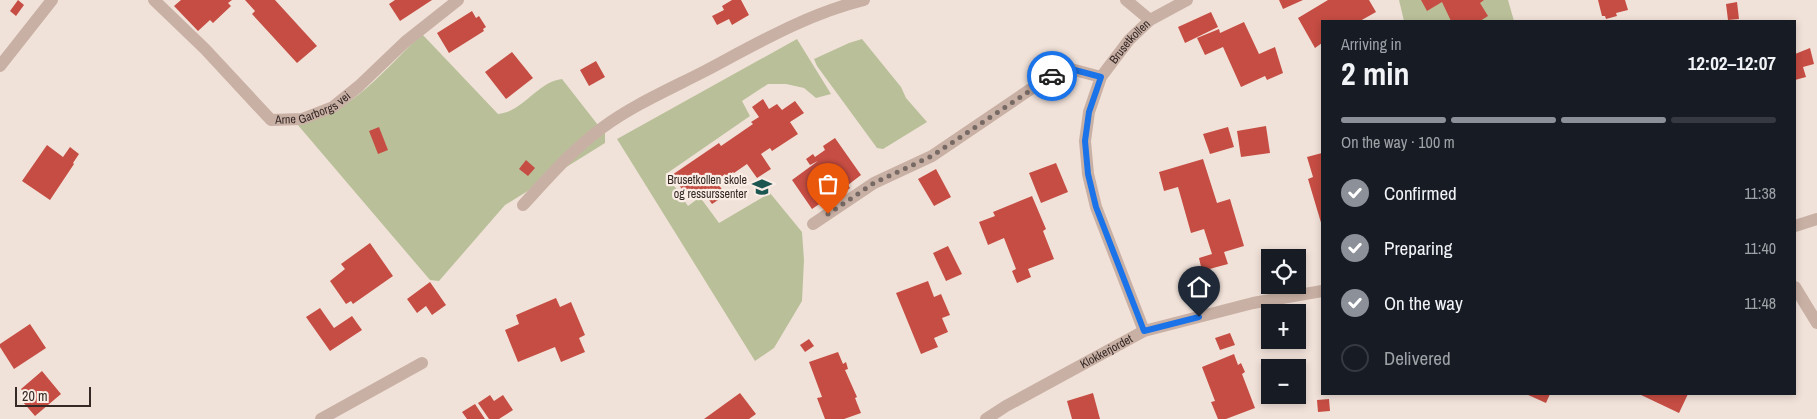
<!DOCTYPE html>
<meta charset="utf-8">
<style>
:root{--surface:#171b24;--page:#20242c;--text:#f1f3f6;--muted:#9ea1a6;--line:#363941;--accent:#8c9099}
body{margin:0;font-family:"Archivo Narrow",sans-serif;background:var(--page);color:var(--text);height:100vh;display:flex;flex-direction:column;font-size:19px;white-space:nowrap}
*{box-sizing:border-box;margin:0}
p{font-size:16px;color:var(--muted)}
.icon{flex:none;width:28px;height:28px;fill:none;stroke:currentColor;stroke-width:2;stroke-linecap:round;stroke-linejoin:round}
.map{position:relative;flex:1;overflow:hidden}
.side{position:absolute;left:1321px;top:20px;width:475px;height:375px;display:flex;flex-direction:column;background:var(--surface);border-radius:0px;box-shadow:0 2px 8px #0003}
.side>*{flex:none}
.fabs{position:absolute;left:1261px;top:249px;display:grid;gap:10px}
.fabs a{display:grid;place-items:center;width:45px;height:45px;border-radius:0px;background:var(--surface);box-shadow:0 2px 8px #0003;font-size:25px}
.scale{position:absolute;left:15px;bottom:12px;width:76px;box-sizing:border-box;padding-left:5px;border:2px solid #352926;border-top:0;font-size:14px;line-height:18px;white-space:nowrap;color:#352926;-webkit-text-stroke:4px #f9ede5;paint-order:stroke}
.pin{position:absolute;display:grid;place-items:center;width:42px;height:42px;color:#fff;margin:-51px -21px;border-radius:50% 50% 50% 0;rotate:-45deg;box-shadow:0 0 5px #0007}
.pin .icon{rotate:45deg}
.courier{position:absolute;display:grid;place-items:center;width:50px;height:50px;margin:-25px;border:4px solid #1a73e8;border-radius:50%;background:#fff;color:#222;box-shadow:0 1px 6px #0007}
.summary em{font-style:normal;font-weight:700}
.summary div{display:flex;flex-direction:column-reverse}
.summary{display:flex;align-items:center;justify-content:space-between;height:85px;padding:0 20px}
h1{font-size:32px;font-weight:700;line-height:38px}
.bar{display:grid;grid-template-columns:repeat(4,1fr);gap:8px 5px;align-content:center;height:60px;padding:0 20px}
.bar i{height:6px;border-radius:4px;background:var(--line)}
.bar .selected{background:var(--accent)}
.bar p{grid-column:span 4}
ol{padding:0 20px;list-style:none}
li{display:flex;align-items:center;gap:15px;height:55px}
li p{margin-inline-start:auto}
li .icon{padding:5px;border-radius:50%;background:var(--accent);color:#fff;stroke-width:4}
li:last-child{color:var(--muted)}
li i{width:28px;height:28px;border:2px solid var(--line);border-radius:50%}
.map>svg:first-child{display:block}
.green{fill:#b9c099}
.building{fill:#c64d43}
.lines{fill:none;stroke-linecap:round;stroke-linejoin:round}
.lane{stroke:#c9b0a5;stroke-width:12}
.street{stroke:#c9b0a5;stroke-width:12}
.done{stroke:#776a65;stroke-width:5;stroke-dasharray:0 9}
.route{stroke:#1a73e8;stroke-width:6}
.labels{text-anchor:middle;stroke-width:4.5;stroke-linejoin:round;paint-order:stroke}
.street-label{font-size:12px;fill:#352926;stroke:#f9ede5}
.poi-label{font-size:12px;fill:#352926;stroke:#f9ede5;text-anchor:end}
</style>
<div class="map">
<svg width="1817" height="419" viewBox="0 0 1817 419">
<rect width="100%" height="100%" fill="#f1e2d9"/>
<!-- green -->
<g class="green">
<polygon points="1399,0 1508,0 1514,21 1404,21"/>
<path d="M422,34L498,114C523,112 537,82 562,79L605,134V143L505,205L439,281L430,280L297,124C348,117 386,68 422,34Z"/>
<polygon points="797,39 831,94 816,98 804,88 786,84 768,84 742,101 750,116 666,174 688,206 700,197 719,223 770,193 802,232 804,260 802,301 774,348 755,361 617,139"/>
<polygon points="862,39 901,87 906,98 927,122 883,149 877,148 817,66 814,59 849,43"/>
</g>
<!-- building -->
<g class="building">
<polygon points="18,0 24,5 16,16 10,11"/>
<polygon points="181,0 232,0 228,3 231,6 213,23 210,20 198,31 174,6"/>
<polygon points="245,0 275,0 317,46 297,63 252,14 255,11"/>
<polygon points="395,0 432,0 400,21 389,4"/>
<polygon points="732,0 741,0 749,15 732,25 729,19 717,25 712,16 724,10 722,6"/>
<polygon points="1279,0 1303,0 1283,9"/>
<polygon points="1328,0 1369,0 1376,12 1360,21 1322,21 1322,43 1315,48 1298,18"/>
<polygon points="1421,0 1484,0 1480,3 1488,16 1480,21 1451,21 1442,2 1427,11"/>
<polygon points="1598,0 1625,0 1628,10 1616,13 1617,16 1606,19 1605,16 1602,16"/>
<polygon points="1737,2 1739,19 1728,20 1726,4"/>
<polygon points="472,11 476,18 479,16 486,27 483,29 484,31 449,53 437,33"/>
<polygon points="1211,12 1218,27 1185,43 1178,27"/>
<polygon points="1244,22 1259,54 1275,47 1283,73 1267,80 1265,76 1241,87 1223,47 1205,55 1197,38 1219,29 1220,33"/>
<polygon points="1810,48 1814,64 1803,67 1806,77 1795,80 1795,54"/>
<polygon points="512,52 533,78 506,99 485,72"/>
<polygon points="596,61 605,77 589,86 580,70"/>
<polygon points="763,99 769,109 777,104 782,110 795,101 804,113 790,122 798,134 772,151 770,148 761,154 771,169 757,178 747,164 734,173 733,172 727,177 725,174 716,181 726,195 712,204 702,190 689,199 672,175 719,143 721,146 753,124 751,122 759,117 752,107"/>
<polygon points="1266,126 1270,153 1241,157 1237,131"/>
<polygon points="379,127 388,150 378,154 369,131"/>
<polygon points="1228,127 1234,147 1210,154 1203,134"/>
<polygon points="835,138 861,175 848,185 850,188 842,194 840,190 812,209 792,180 818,161 810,165 806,159 813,154 815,157 825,150 823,146"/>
<polygon points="47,145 63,157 70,147 79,154 73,163 74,164 50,200 22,181"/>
<polygon points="1322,153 1322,226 1308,179 1313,177 1307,157"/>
<polygon points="1203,159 1217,203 1230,199 1244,246 1224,252 1228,264 1202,271 1199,258 1212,254 1204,229 1191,233 1178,187 1164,191 1159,172"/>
<polygon points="526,160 535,168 528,176 519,169"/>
<polygon points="1056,163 1068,192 1041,203 1029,173"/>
<polygon points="936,169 951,197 934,206 918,179"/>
<polygon points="1032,196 1046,229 1043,231 1054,259 1028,269 1031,277 1017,283 1012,271 1016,269 1004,238 988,245 979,222 995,216 993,212"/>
<polygon points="370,243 393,276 353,304 351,301 346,304 330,281 345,269 341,264"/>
<polygon points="948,246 962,274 946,281 933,253"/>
<polygon points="928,281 934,297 941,294 950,315 942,318 948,332 934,338 938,347 921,354 896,293"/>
<polygon points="430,282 446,305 432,315 426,306 417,313 407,299"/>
<polygon points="556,298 560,307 571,302 585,335 579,338 585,352 561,362 555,347 518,362 505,330 519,324 516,315"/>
<polygon points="320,308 334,328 352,316 362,330 330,351 306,317"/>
<polygon points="30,324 46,348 14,369 0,347 0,344"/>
<polygon points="1230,333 1235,345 1220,350 1215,338"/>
<polygon points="809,339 814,346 805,352 800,345"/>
<polygon points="838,352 843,364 846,362 848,369 845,370 857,397 855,398 861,413 844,419 825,419 817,398 822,397 809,362"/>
<polygon points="1234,354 1238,365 1241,363 1245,372 1242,374 1255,408 1226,419 1218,419 1211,402 1215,401 1202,367"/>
<polygon points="42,371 61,394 35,416 23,402 22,399 26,395 21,389"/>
<polygon points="740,393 756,414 749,419 704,419"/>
<polygon points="1093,393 1100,419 1072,419 1067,401"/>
<polygon points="1526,394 1550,394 1546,403"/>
<polygon points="1639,394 1688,394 1679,413"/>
<polygon points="490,395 494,401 503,395 513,410 499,419 489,419 478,403"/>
<polygon points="1329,399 1330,411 1318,412 1317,400"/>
<polygon points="475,404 485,419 467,419 462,412"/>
</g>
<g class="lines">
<!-- lane -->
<g class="lane">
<polyline points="1126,0 1150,20"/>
<path d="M523,205C548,178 572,150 602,128C633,105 670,89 705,71C756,44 807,14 864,0"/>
<polyline points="813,224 874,183 932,156 1050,76 1071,69 1101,77"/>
</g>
<!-- street -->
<g class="street">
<path id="s1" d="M154,0L205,49L271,120L302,119L333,107L359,86L405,42L458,0"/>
<polyline points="0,66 52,0"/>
<polyline points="1795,226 1817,219"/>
<polyline points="1795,287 1817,323"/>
<path id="s2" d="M1144,331L1096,207L1088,174L1085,141L1089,112L1101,77L1129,40L1150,20L1187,0"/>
<polyline points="321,419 422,363"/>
<path id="s3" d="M986,419L1006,406L1144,331L1253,303L1322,291"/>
</g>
</g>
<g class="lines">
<!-- done -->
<polyline class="done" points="828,214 874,183 932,156 1052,76"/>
<!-- route -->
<polyline class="route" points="1052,76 1071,69 1101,77 1089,112 1085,141 1088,174 1096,207 1144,331 1199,317"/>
</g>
<!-- icons -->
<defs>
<symbol id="school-bare" viewBox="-9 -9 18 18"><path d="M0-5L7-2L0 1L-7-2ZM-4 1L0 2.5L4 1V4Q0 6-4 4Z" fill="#1c5651" stroke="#f9ede5" stroke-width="2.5" paint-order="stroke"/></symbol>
</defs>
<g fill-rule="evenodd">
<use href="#school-bare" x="748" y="173" width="28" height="28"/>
</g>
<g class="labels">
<!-- street labels -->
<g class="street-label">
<text dy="4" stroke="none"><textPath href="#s2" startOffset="312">Brusetkollen</textPath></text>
<text dy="4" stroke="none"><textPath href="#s1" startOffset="212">Arne Garborgs vei</textPath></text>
<text dy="4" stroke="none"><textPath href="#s3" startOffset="138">Klokkerjordet</textPath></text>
</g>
<!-- poi labels -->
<g class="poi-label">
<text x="747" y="184">Brusetkollen skole<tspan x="747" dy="14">og ressurssenter</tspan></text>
</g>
</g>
</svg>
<div class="fabs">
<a><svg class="icon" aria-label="locate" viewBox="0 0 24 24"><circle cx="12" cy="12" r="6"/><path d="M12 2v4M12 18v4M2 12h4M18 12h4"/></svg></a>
<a>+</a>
<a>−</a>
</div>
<div class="scale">20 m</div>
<div class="pin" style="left:828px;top:214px;background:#ea580c"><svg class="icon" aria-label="bag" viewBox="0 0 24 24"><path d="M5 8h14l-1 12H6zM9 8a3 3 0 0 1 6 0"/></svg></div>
<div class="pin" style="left:1199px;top:317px;background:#1f2937"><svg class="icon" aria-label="home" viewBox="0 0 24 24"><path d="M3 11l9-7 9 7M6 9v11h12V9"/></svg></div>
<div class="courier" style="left:1052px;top:76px"><svg class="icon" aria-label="car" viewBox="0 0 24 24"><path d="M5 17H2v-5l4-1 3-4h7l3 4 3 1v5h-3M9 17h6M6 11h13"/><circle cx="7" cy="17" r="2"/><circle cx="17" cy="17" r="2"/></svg></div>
<section class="side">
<div class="summary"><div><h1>2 min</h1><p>Arriving in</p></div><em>12:02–12:07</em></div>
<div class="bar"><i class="selected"></i><i class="selected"></i><i class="selected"></i><i></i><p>On the way · 100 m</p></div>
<ol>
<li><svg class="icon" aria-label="check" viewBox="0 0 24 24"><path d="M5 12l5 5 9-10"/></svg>Confirmed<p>11:38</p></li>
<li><svg class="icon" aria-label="check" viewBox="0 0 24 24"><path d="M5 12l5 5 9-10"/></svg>Preparing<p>11:40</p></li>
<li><svg class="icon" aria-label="check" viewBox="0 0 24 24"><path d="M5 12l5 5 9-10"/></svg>On the way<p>11:48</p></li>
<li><i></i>Delivered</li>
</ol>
</section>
</div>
